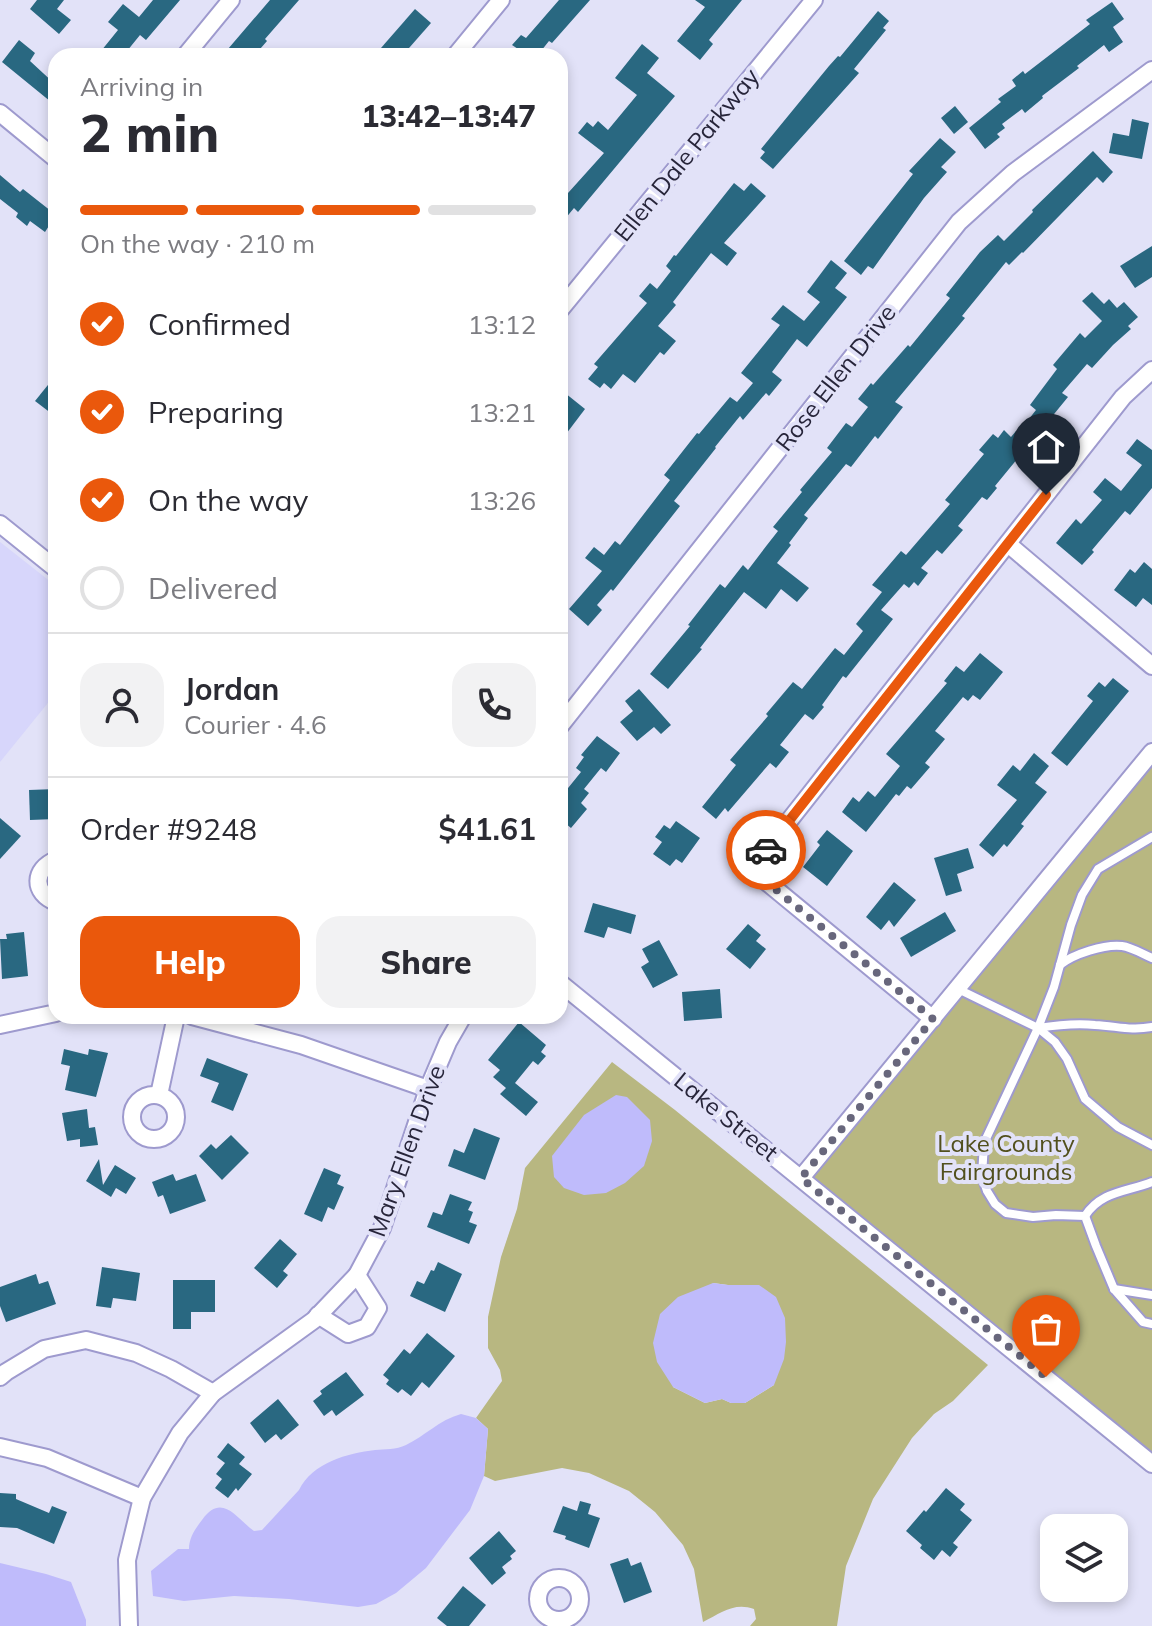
<!DOCTYPE html>
<meta charset="utf-8">
<style>
:root{--surface:#fff;--page:#f2f2f3;--text:#2b2b33;--muted:#7c7c81;--line:#e1e1e2;--accent:#ea580c}
body{margin:0;font-family:Mulish,sans-serif;background:var(--page);color:var(--text);height:100vh;display:flex;flex-direction:column;font-size:30px;white-space:nowrap}
*{box-sizing:border-box;margin:0}
p{font-size:26px;color:var(--muted)}
.icon{flex:none;width:44px;height:44px;fill:none;stroke:currentColor;stroke-width:2;stroke-linecap:round;stroke-linejoin:round}
.map{position:relative;flex:1;overflow:hidden}
.side{position:absolute;left:48px;top:48px;width:520px;height:976px;display:flex;flex-direction:column;background:var(--surface);border-radius:24px;box-shadow:0 4px 12px #0003}
.side>*{flex:none}
.buttons{position:absolute;left:1040px;top:1514px;display:grid;gap:16px}
.buttons a{display:grid;place-items:center;width:88px;height:88px;border-radius:16px;background:var(--surface);box-shadow:0 4px 12px #0003;font-size:40px}
.pin{position:absolute;display:grid;place-items:center;width:68px;height:68px;color:#fff;margin:-82px -34px;border-radius:50% 50% 50% 0;rotate:-45deg;box-shadow:0 0 8px #0007}
.pin .icon{rotate:45deg}
.courier{position:absolute;display:grid;place-items:center;width:80px;height:80px;margin:-40px;border:6px solid #ea580c;border-radius:50%;background:#fff;color:#222;box-shadow:0 2px 10px #0007}
.overview em{font-style:normal;font-weight:800}
.overview div{display:flex;flex-direction:column-reverse}
.overview{display:flex;align-items:center;justify-content:space-between;height:136px;padding:0 32px}
h1{font-size:52px;font-weight:800;line-height:60px}
.bar{display:grid;grid-template-columns:repeat(4,1fr);gap:12px 8px;align-content:center;height:96px;padding:0 32px}
.bar i{height:10px;border-radius:6px;background:var(--line)}
.bar .current{background:var(--accent)}
.bar p{grid-column:span 4}
.line{display:flex;align-items:center;gap:20px;padding:0 32px;border-top:2px solid var(--line)}
.line div{flex:1}
.round{display:grid;place-items:center;flex:none;width:84px;height:84px;border-radius:24px;background:var(--page)}
ol{padding:0 32px;list-style:none}
li{display:flex;align-items:center;gap:24px;height:88px}
li p{margin-inline-start:auto}
li .icon{padding:8px;border-radius:50%;background:var(--accent);color:#fff;stroke-width:4}
li:last-child{color:var(--muted)}
li i{width:44px;height:44px;border:4px solid var(--line);border-radius:50%}
.primary-button{display:flex;gap:16px;margin-top:auto;padding:16px 32px}
.primary-button a{flex:1;height:92px;border-radius:24px;background:var(--accent);color:#fff;font-size:32px;font-weight:800;line-height:92px;text-align:center}
.primary-button a+a{background:var(--page);color:var(--text)}
.map>svg:first-child{display:block}
.built{fill:#d7d6fb}
.green{fill:#b8b781;fill-rule:evenodd}
.water{fill:#bfbbfb}
.building{fill:#296881}
.lines{fill:none;stroke-linecap:round;stroke-linejoin:round}
.lane-casing{stroke:#9e9ace;stroke-width:12}
.street-casing{stroke:#9e9ace;stroke-width:20}
.lane{stroke:#fff;stroke-width:8}
.street{stroke:#fff;stroke-width:16}
.done{stroke:#68677c;stroke-width:8;stroke-dasharray:0 14.4}
.route{stroke:#ea580c;stroke-width:10}
.labels{text-anchor:middle;stroke-width:8;stroke-linejoin:round;paint-order:stroke}
.street-label{font-size:24px;fill:#27253a;stroke:#e2e2f8}
.park-label{font-size:24px;fill:#52501d;stroke:#e2e2f8}
</style>
<div class="map">
<svg width="1152" height="1626" viewBox="0 0 1152 1626">
<rect width="100%" height="100%" fill="#e2e2f8"/>
<!-- built -->
<polygon class="built" points="0,542 56,586 56,693 0,762"/>
<!-- green -->
<g class="green">
<polygon points="1152,748 1152,1464 801,1180"/>
<path d="M612,1062L675,1110L988,1365L953,1401L934,1414L912,1438L873,1499L846,1566L837,1626H750L756,1619L754,1609C734,1602 721,1613 703,1622L694,1569L683,1545L655,1512L629,1491L589,1473L562,1468L495,1481L484,1476L488,1429L476,1418L502,1381L500,1370L488,1348V1317L501,1257L517,1209L525,1168ZM713,1283L728,1285H759L774,1385L745,1403H731L722,1399L705,1403L673,1387Z"/>
</g>
<!-- water -->
<g class="water">
<polygon points="616,1095 627,1097 650,1120 652,1141 644,1166 625,1183 606,1193 584,1195 564,1188 554,1177 552,1156 584,1115"/>
<polygon points="713,1283 728,1285 759,1285 776,1297 785,1318 786,1342 784,1359 774,1385 745,1403 731,1403 722,1399 705,1403 673,1387 657,1362 653,1343 660,1314 678,1297"/>
<path d="M461,1414L476,1418L488,1429L484,1476L470,1510L426,1568L396,1593L376,1604L358,1607L289,1599L234,1596L184,1601L153,1596L151,1571L178,1549H189C189,1538 195,1529 202,1520C222,1492 236,1518 254,1531L262,1530L299,1490C312,1463 348,1453 375,1450C385,1449 396,1450 406,1445C425,1436 439,1420 461,1414Z"/>
<polygon points="0,1563 46,1574 71,1582 86,1620 86,1626 0,1626"/>
</g>
<!-- building -->
<g class="building">
<polygon points="37,0 64,0 57,9 71,20 59,34 30,9"/>
<polygon points="153,0 180,0 146,40 140,35 123,56 97,56 118,30 108,22 123,4 139,17"/>
<polygon points="270,0 299,0 265,39 267,41 254,56 222,56"/>
<polygon points="559,0 590,0 552,43 549,41 537,56 512,56 518,49 512,45 521,35 526,38"/>
<polygon points="695,0 742,0 709,40 713,44 700,60 677,41 705,7"/>
<polygon points="1112,2 1124,19 1113,27 1123,42 1109,52 1104,45 1077,66 1079,68 1042,96 1043,98 1025,113 1022,109 1002,124 1005,128 997,134 1000,137 985,149 969,128 1001,102 998,99 1016,86 1012,80 1023,71 1025,74 1090,24 1086,20"/>
<polygon points="415,9 431,23 402,56 374,56"/>
<polygon points="878,11 889,21 883,28 886,30 854,69 859,73 773,169 760,158 765,152 761,149 829,66 838,56 840,57"/>
<polygon points="19,40 35,53 30,61 56,85 56,106 2,62"/>
<polygon points="642,44 659,58 647,73 675,96 578,212 574,208 560,225 560,187 568,193 604,153 578,133 587,122 593,127 598,121 608,130 637,95 615,78"/>
<polygon points="955,106 968,122 954,134 941,118"/>
<polygon points="1132,119 1149,123 1142,159 1109,153 1113,133 1129,136"/>
<polygon points="940,138 956,152 941,167 947,172 924,198 873,269 868,266 861,275 844,261 913,174 909,171"/>
<polygon points="1093,151 1113,172 1103,183 1097,177 1023,253 1022,252 1009,265 1006,262 962,316 965,318 895,402 903,407 878,439 875,436 851,467 846,464 804,515 808,518 789,543 791,545 777,563 809,588 797,602 781,589 766,609 744,592 700,648 702,649 668,689 650,674 690,626 688,625 720,584 725,588 743,565 748,570 767,545 778,531 773,527 802,492 800,490 832,452 827,448 846,423 852,427 868,407 858,399 871,383 873,385 908,345 910,347 950,298 946,295 980,252 998,235 1004,241 1033,212 1032,210"/>
<polygon points="0,175 20,192 23,189 56,215 45,232 30,221 27,226 16,217 18,213 0,199"/>
<polygon points="734,183 744,191 751,183 766,196 724,243 737,253 727,266 711,253 673,302 676,305 658,326 676,341 664,355 660,352 635,383 623,374 611,389 604,383 600,388 588,379 598,367 594,364 647,303 639,296 650,283 657,289 671,271 666,266 674,255 676,256"/>
<polygon points="1152,246 1152,277 1135,288 1120,266"/>
<polygon points="831,260 847,273 835,288 847,297 807,347 797,339 772,372 782,380 769,396 766,393 743,420 740,416 715,447 716,448 674,501 680,506 613,591 611,589 597,605 602,610 588,626 569,609 602,571 585,558 594,547 604,555 615,541 620,545 670,480 664,475 697,433 699,434 730,397 737,402 753,383 741,373 780,325 771,319 783,305 804,321 820,302 807,292"/>
<polygon points="1092,292 1104,304 1109,299 1117,308 1124,302 1138,317 1128,326 1131,329 1113,345 1092,368 1087,364 1062,393 1068,397 995,486 997,488 987,500 982,497 958,526 963,530 942,554 937,550 921,568 928,573 918,586 914,582 909,588 904,584 881,610 893,619 846,678 843,676 822,705 824,707 813,720 805,714 780,745 789,752 776,768 770,763 728,812 725,808 716,819 702,807 736,765 730,760 768,716 766,714 793,682 802,689 835,648 844,655 863,631 856,624 882,592 872,585 901,551 906,555 950,504 945,500 984,454 979,450 993,434 998,438 1004,430 1011,437 1016,431 1018,433 1036,410 1030,405 1057,369 1053,365 1080,333 1085,338 1102,321 1082,301"/>
<polygon points="56,375 56,417 35,401"/>
<polygon points="565,393 585,409 560,442 560,399"/>
<polygon points="1137,439 1152,450 1152,488 1130,515 1125,511 1092,550 1094,552 1082,565 1056,543 1076,519 1081,524 1102,500 1093,492 1105,478 1121,491 1142,465 1126,453"/>
<polygon points="1144,562 1152,569 1152,605 1143,598 1136,607 1114,590 1130,569 1135,573"/>
<polygon points="980,653 1003,672 980,700 973,695 968,701 963,697 935,731 945,739 925,763 930,767 911,789 907,786 899,796 896,794 866,832 842,812 853,797 859,802 868,791 875,797 900,766 886,754 947,683 944,681 956,666 964,672"/>
<polygon points="1113,678 1129,691 1067,766 1051,753 1093,701 1087,696 1099,682 1105,687"/>
<polygon points="639,689 671,725 661,734 654,727 637,741 620,722 633,711 625,701"/>
<polygon points="597,736 620,753 606,772 601,768 584,789 589,793 581,803 587,809 571,828 560,819 560,798 581,772 576,768 584,757 581,755"/>
<polygon points="1034,753 1049,766 1035,783 1047,792 1021,824 1024,826 1007,847 1004,844 993,857 979,845 1017,800 997,785 1013,765 1020,771"/>
<polygon points="56,789 56,819 30,820 29,790"/>
<polygon points="0,818 21,836 0,859"/>
<polygon points="676,821 700,838 682,863 676,859 670,866 653,854 662,842 655,837 664,825 670,829"/>
<polygon points="827,830 853,851 827,886 803,867 820,845 817,842"/>
<polygon points="968,848 974,868 957,874 962,891 946,896 934,858"/>
<polygon points="894,882 916,900 894,927 889,920 881,930 866,917"/>
<polygon points="593,903 636,915 631,934 608,927 604,938 584,932"/>
<polygon points="945,912 956,931 911,957 900,938"/>
<polygon points="748,924 761,935 756,941 766,949 750,969 726,949"/>
<polygon points="24,932 28,976 2,979 0,939 7,939 6,934"/>
<polygon points="659,940 678,975 653,988 641,967 649,962 642,949"/>
<polygon points="720,989 722,1018 684,1021 682,992"/>
<polygon points="519,1022 546,1045 541,1052 546,1056 538,1065 533,1061 515,1083 538,1102 526,1116 500,1094 506,1088 493,1077 500,1070 488,1060"/>
<polygon points="64,1049 88,1055 89,1049 108,1053 96,1097 65,1090 70,1066 61,1064"/>
<polygon points="207,1058 248,1074 233,1111 211,1102 219,1083 200,1076"/>
<polygon points="87,1109 89,1128 95,1127 98,1145 80,1147 80,1139 67,1141 62,1113"/>
<polygon points="474,1128 500,1138 485,1180 448,1166 454,1149 464,1153"/>
<polygon points="231,1135 249,1153 222,1180 199,1156 211,1144 216,1149"/>
<polygon points="99,1159 103,1185 115,1165 136,1178 126,1194 116,1188 111,1197 86,1181"/>
<polygon points="324,1168 341,1175 337,1184 344,1187 334,1210 328,1207 322,1222 304,1214"/>
<polygon points="173,1174 176,1181 196,1174 206,1201 170,1214 163,1195 158,1197 152,1182"/>
<polygon points="450,1194 472,1202 468,1210 473,1212 469,1222 477,1225 469,1244 427,1227 433,1212 442,1215"/>
<polygon points="280,1239 297,1254 283,1271 288,1275 277,1288 254,1268"/>
<polygon points="438,1262 462,1274 445,1312 410,1296 417,1281 424,1284 431,1270 434,1271"/>
<polygon points="102,1267 140,1273 136,1301 113,1298 111,1308 96,1306"/>
<polygon points="36,1274 39,1284 48,1281 56,1304 6,1322 0,1306 0,1287"/>
<polygon points="173,1280 215,1280 215,1312 191,1312 191,1329 173,1329"/>
<polygon points="427,1333 455,1356 429,1388 422,1382 411,1396 402,1389 398,1393 386,1384 389,1380 383,1375 404,1349 410,1354"/>
<polygon points="346,1372 364,1395 336,1416 332,1410 324,1416 313,1401 322,1394 320,1391"/>
<polygon points="278,1399 299,1425 281,1440 276,1434 265,1443 250,1423"/>
<polygon points="228,1443 245,1457 239,1464 252,1474 238,1491 236,1488 228,1498 215,1488 222,1479 216,1474 225,1463 217,1457"/>
<polygon points="946,1488 965,1504 960,1510 972,1520 953,1543 958,1547 950,1557 942,1550 934,1560 920,1548 922,1545 906,1531 924,1510 926,1512"/>
<polygon points="0,1493 16,1494 16,1499 49,1513 52,1506 67,1512 54,1544 17,1528 0,1527"/>
<polygon points="580,1501 591,1504 588,1514 600,1518 589,1548 565,1539 566,1536 553,1532 563,1506 577,1511"/>
<polygon points="499,1531 516,1551 510,1556 512,1559 502,1567 506,1573 492,1585 469,1558"/>
<polygon points="628,1558 631,1566 641,1562 652,1592 624,1603 610,1564"/>
<polygon points="463,1586 486,1605 469,1626 447,1626 437,1618"/>
</g>
<g class="lines">
<defs>
<g id="lane">
<polyline points="1152,837 1098,869 1082,895 1071,925 1054,987 1038,1028 984,1143 982,1176 987,1191 995,1204 1006,1213 1033,1217 1056,1215 1085,1216 1096,1246 1114,1289 1143,1322 1152,1324"/>
<path d="M1060,965C1073,954 1105,944 1122,946C1131,947 1143,954 1152,958"/>
<polyline points="958,989 1038,1028 1055,1042 1067,1059 1085,1099 1118,1127 1152,1145"/>
<path d="M1038,1028C1057,1025 1076,1023 1095,1025C1117,1026 1130,1031 1152,1027"/>
<path d="M1085,1216C1101,1191 1127,1192 1152,1182"/>
<polyline points="1114,1289 1152,1295"/>
</g>
<g id="street">
<polyline points="185,56 231,0"/>
<polyline points="455,56 501,0"/>
<polyline points="0,113 56,159"/>
<polyline points="560,310 814,0"/>
<polyline points="0,524 56,569"/>
<polyline points="1008,544 1152,666"/>
<polyline points="560,726 959,222 1013,173 1152,70"/>
<path d="M56,860C33,869 32,893 56,902"/>
<polyline points="560,983 1152,1464"/>
<polyline points="192,1016 301,1045 428,1089"/>
<polyline points="933,1019 751,869 1123,397 1152,370"/>
<polyline points="0,1025 56,1013"/>
<circle cx="154" cy="1117" r="22"/>
<polyline points="159,1095 176,1016"/>
<polyline points="801,1178 1152,752"/>
<polyline points="318,1315 348,1334 367,1327 378,1308 357,1275"/>
<polyline points="0,1377 6,1372 44,1349 86,1340 136,1353 171,1369 213,1393"/>
<polyline points="0,1447 47,1458 142,1498"/>
<circle cx="559" cy="1599" r="21"/>
<polyline points="129,1626 127,1560 142,1498 180,1433 213,1393 314,1320 357,1275 382,1228 428,1089 448,1042 463,1016"/>
</g>
</defs>
<!-- lane casing -->
<use href="#lane" class="lane-casing"/>
<!-- street casing -->
<use href="#street" class="street-casing"/>
<!-- lane -->
<use href="#lane" class="lane"/>
<!-- street -->
<use href="#street" class="street"/>
</g>
<g class="lines">
<!-- done -->
<polyline class="done" points="766,850 751,869 933,1019 801,1178 1046,1377"/>
<!-- route -->
<polyline class="route" points="766,850 1046,495"/>
</g>
<g class="labels">
<!-- street labels -->
<g class="street-label">
<text transform="translate(687 155) rotate(-51)" y="8">Ellen Dale Parkway</text>
<text transform="translate(836 378) rotate(-52)" y="8">Rose Ellen Drive</text>
<text transform="translate(726 1117) rotate(39)" y="8">Lake Street</text>
<text transform="translate(407 1151) rotate(-70)" y="8">Mary Ellen Drive</text>
</g>
<!-- park labels -->
<g class="park-label">
<text x="1006" y="1152">Lake County<tspan x="1006" dy="28">Fairgrounds</tspan></text>
</g>
</g>
</svg>
<div class="buttons">
<a><svg class="icon" aria-label="layers" viewBox="0 0 24 24"><path d="M12 4l9 5-9 5-9-5zM3 14l9 5 9-5"/></svg></a>
</div>
<div class="pin" style="left:1046px;top:1377px;background:#ea580c"><svg class="icon" aria-label="bag" viewBox="0 0 24 24"><path d="M5 8h14l-1 12H6zM9 8a3 3 0 0 1 6 0"/></svg></div>
<div class="pin" style="left:1046px;top:495px;background:#1f2937"><svg class="icon" aria-label="home" viewBox="0 0 24 24"><path d="M3 11l9-7 9 7M6 9v11h12V9"/></svg></div>
<div class="courier" style="left:766px;top:850px"><svg class="icon" aria-label="car" viewBox="0 0 24 24"><path d="M5 17H2v-5l4-1 3-4h7l3 4 3 1v5h-3M9 17h6M6 11h13"/><circle cx="7" cy="17" r="2"/><circle cx="17" cy="17" r="2"/></svg></div>
<section class="side">
<div class="overview"><div><h1>2 min</h1><p>Arriving in</p></div><em>13:42–13:47</em></div>
<div class="bar"><i class="current"></i><i class="current"></i><i class="current"></i><i></i><p>On the way · 210 m</p></div>
<ol>
<li><svg class="icon" aria-label="check" viewBox="0 0 24 24"><path d="M5 12l5 5 9-10"/></svg>Confirmed<p>13:12</p></li>
<li><svg class="icon" aria-label="check" viewBox="0 0 24 24"><path d="M5 12l5 5 9-10"/></svg>Preparing<p>13:21</p></li>
<li><svg class="icon" aria-label="check" viewBox="0 0 24 24"><path d="M5 12l5 5 9-10"/></svg>On the way<p>13:26</p></li>
<li><i></i>Delivered</li>
</ol>
<div class="line" style="height:144px"><a class="round"><svg class="icon" aria-label="person" viewBox="0 0 24 24"><circle cx="12" cy="8" r="4"/><path d="M4 21q1-7 8-7t8 7"/></svg></a><div><b>Jordan</b><p>Courier · 4.6</p></div><a class="round"><svg class="icon" aria-label="phone" viewBox="0 0 24 24"><path d="M5 4h4l2 5-3 2q2 4 5 5l2-3 5 2v4C11 20 4 13 5 4z"/></svg></a></div>
<div class="line" style="height:104px"><div>Order #9248</div><b>$41.61</b></div>
<div class="primary-button"><a>Help</a><a>Share</a></div>
</section>
</div>
